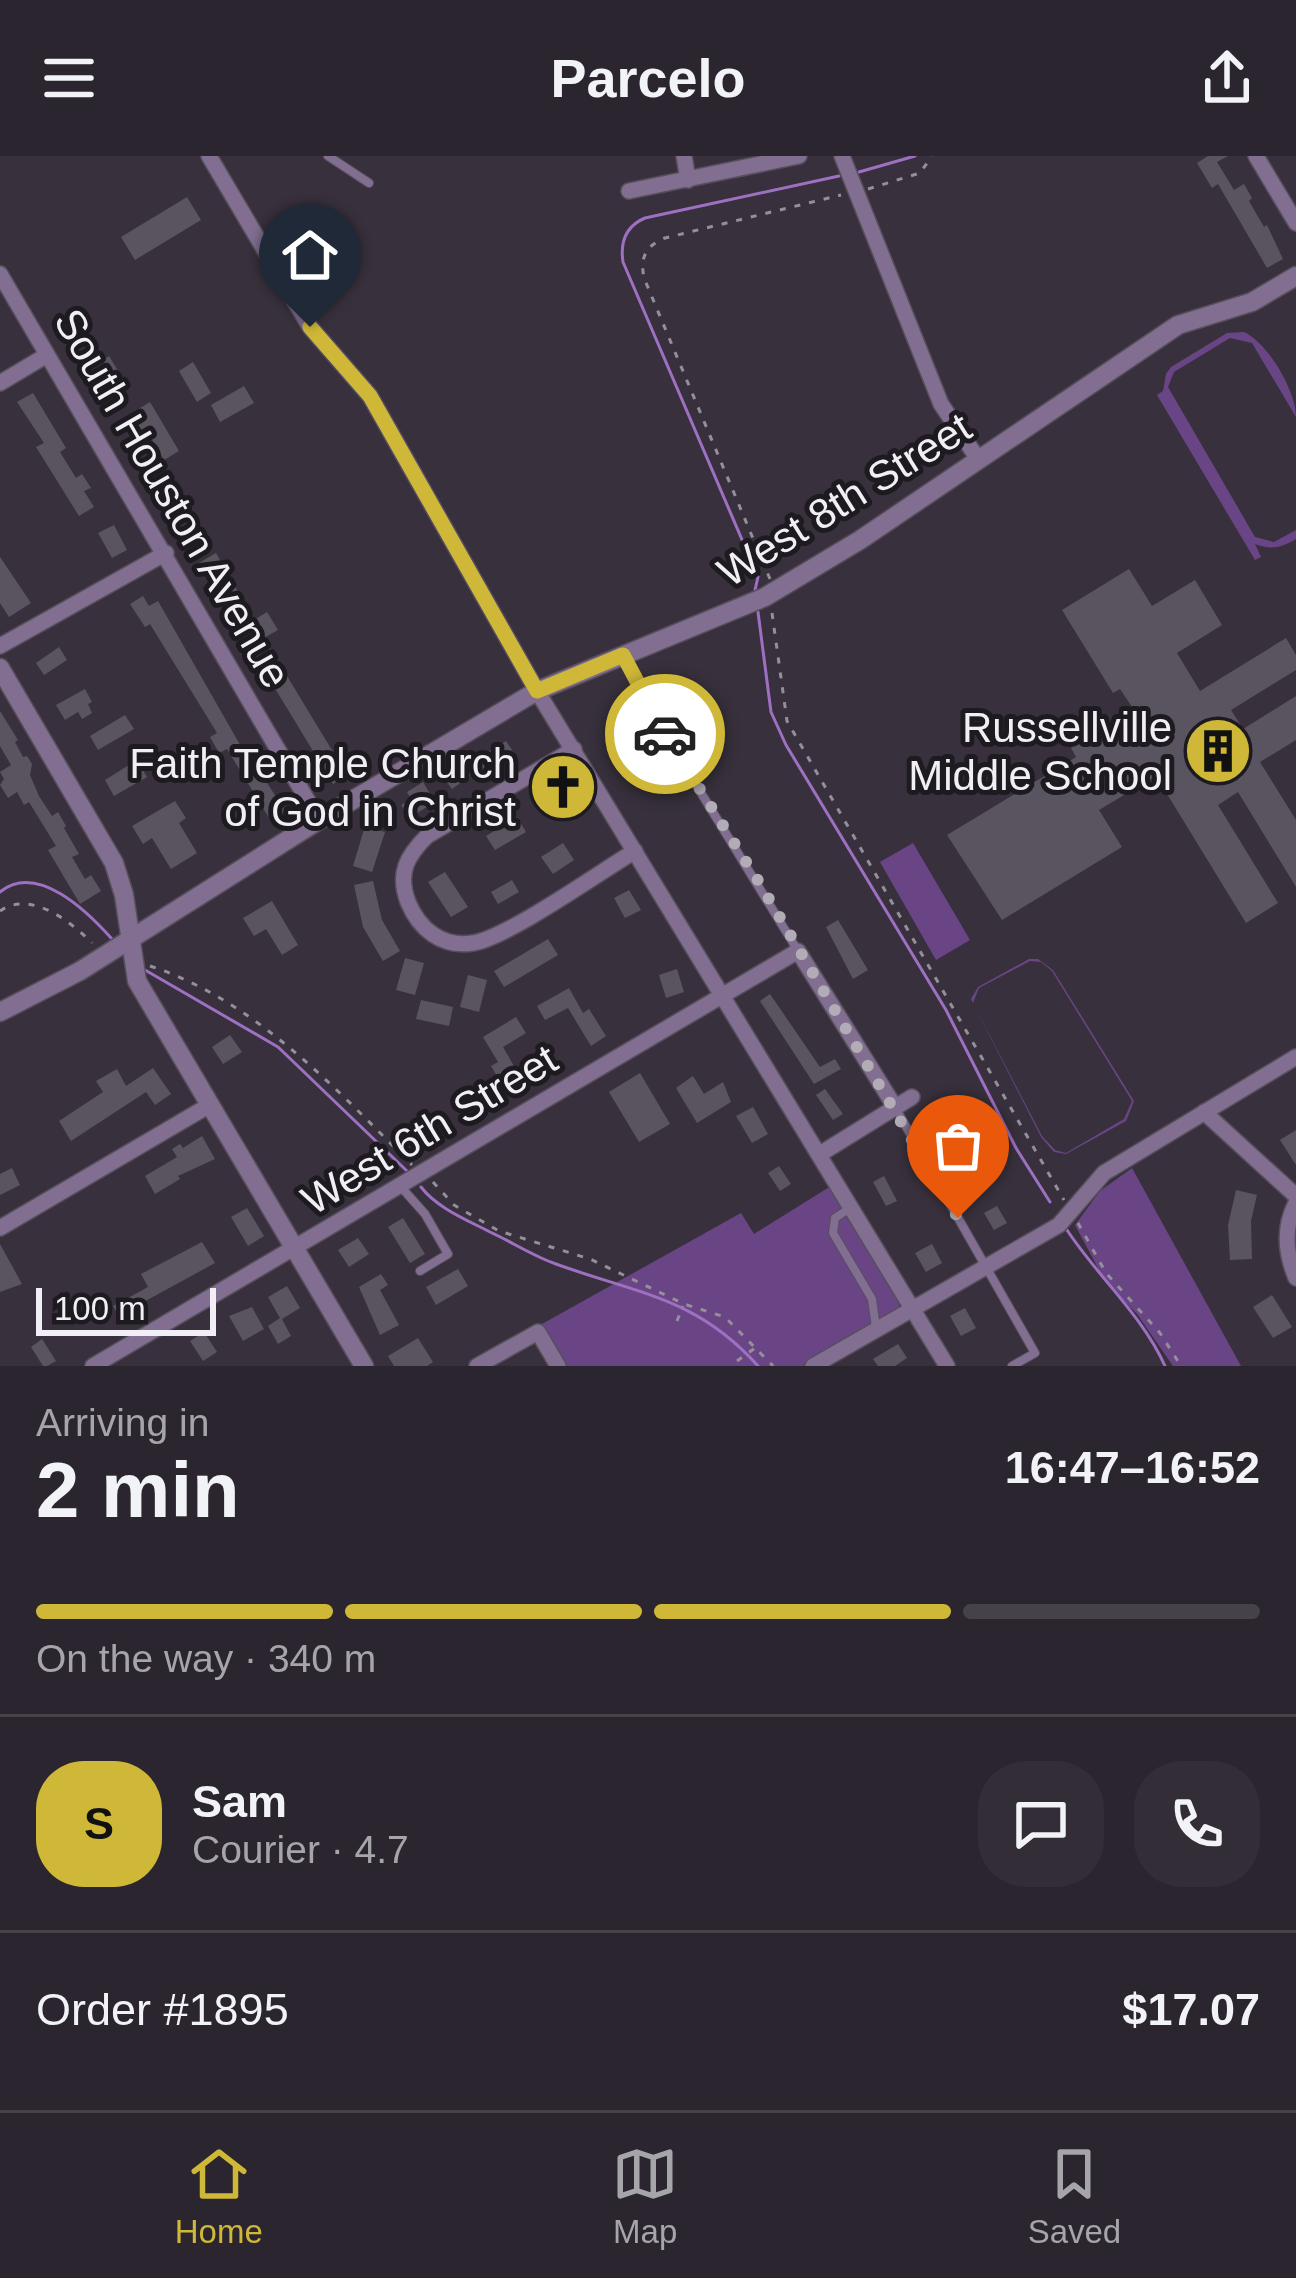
<!DOCTYPE html>
<meta charset="utf-8">
<style>
:root{--surface:#2a252e;--page:#322d36;--text:#f1f3f6;--muted:#a5a5aa;--line:#46424a;--accent:#cfb837}
body{margin:0;font-family:Arial,sans-serif;background:var(--page);color:var(--text);height:100vh;display:flex;flex-direction:column;font-size:45px;white-space:nowrap}
*{box-sizing:border-box;margin:0}
p{font-size:39px;color:var(--muted)}
.icon{flex:none;width:66px;height:66px;fill:none;stroke:currentColor;stroke-width:2;stroke-linecap:round;stroke-linejoin:round}
.map{position:relative;height:1210px;overflow:hidden}
.side{display:flex;flex-direction:column;background:var(--surface);flex:1}
.side>*{flex:none}
.scale{position:absolute;left:36px;bottom:30px;width:180px;box-sizing:border-box;padding-left:12px;border:6px solid #f2eef6;border-top:0;font-size:33px;line-height:42px;white-space:nowrap;color:#f2eef6;-webkit-text-stroke:9px #1d1b20;paint-order:stroke}
.pin{position:absolute;display:grid;place-items:center;width:102px;height:102px;color:#fff;margin:-123px -51px;border-radius:50% 50% 50% 0;rotate:-45deg;box-shadow:0 0 12px #0007}
.pin .icon{rotate:45deg}
.courier{position:absolute;display:grid;place-items:center;width:120px;height:120px;margin:-60px;border:9px solid #cfb837;border-radius:50%;background:#fff;color:#222;box-shadow:0 3px 15px #0007}
.headline em{font-style:normal;font-weight:800}
.headline div{display:flex;flex-direction:column-reverse}
.headline{display:flex;align-items:center;justify-content:space-between;height:204px;padding:0 36px}
h1{font-size:78px;font-weight:800;line-height:90px}
.bar{display:grid;grid-template-columns:repeat(4,1fr);gap:18px 12px;align-content:center;height:144px;padding:0 36px}
.bar i{height:15px;border-radius:9px;background:var(--line)}
.bar .active{background:var(--accent)}
.bar p{grid-column:span 4}
.line{display:flex;align-items:center;gap:30px;padding:0 36px;border-top:3px solid var(--line)}
.line div{flex:1}
.round{display:grid;place-items:center;flex:none;width:126px;height:126px;border-radius:48px;background:var(--page)}
header{display:flex;justify-content:space-between;align-items:center;height:156px;padding:0 36px;background:var(--surface);font-size:54px;font-weight:800}
.tabs{display:flex;justify-content:space-around;align-items:center;height:168px;border-top:3px solid var(--line);background:var(--surface);font-size:33px;color:var(--muted)}
.tabs a{display:grid;justify-items:center;gap:6px}
.tabs .active{color:var(--accent)}
.map>svg:first-child{display:block}
.green{fill:#6a4586;fill-rule:evenodd}
.lines{fill:none;stroke-linecap:round;stroke-linejoin:round}
.stream{stroke:#9e70c2;stroke-width:3}
.building{fill:#5a5360}
.service-casing{stroke:#564f5b;stroke-width:10}
.minor-casing{stroke:#564f5b;stroke-width:18}
.tertiary-casing{stroke:#564f5b;stroke-width:21}
.path{stroke:#948f99;stroke-width:3;stroke-dasharray:6 9;stroke-linecap:butt}
.service{stroke:#816e91;stroke-width:8}
.minor{stroke:#816e91;stroke-width:15}
.tertiary{stroke:#816e91;stroke-width:18}
.done{stroke:#b1acb5;stroke-width:12;stroke-dasharray:0 21.6}
.route{stroke:#cfb837;stroke-width:15}
.labels{text-anchor:middle;stroke-width:10;stroke-linejoin:round;paint-order:stroke}
.street-label{font-size:42px;fill:#f2eef6;stroke:#1d1b20}
.poi-label{font-size:42px;fill:#f2eef6;stroke:#1d1b20;text-anchor:end}
</style>
<header><svg class="icon" aria-label="menu" viewBox="0 0 24 24"><path d="M4 6h16M4 12h16M4 18h16"/></svg>Parcelo<svg class="icon" aria-label="share" viewBox="0 0 24 24"><path d="M12 15V3M7 8l5-5 5 5M5 13v7h14v-7"/></svg></header>
<div class="map">
<svg width="1296" height="1210" viewBox="0 0 1296 1210">
<rect width="100%" height="100%" fill="#38313d"/>
<!-- green -->
<g class="green">
<path d="M1244,176C1268,187 1296,235 1296,261L1252,187L1230,182L1174,216L1168,231L1255,381L1274,386L1296,374V383C1281,392 1271,394 1255,388L1261,401L1255,404L1157,239L1163,235L1166,218L1171,211L1227,177Z"/>
<polygon points="913,687 970,784 936,804 880,706"/>
<path d="M1029,803H1038L1053,814L1134,945L1126,965L1066,998L1054,996L1041,981L971,843L978,831ZM1030,805L1041,806L1052,815L1132,945L1124,963L1066,997L1055,994L1042,980L973,847L979,832Z"/>
<polygon points="1132,1012 1241,1210 1173,1210 1137,1158 1106,1127 1075,1069 1100,1035"/>
<polygon points="831,1030 898,1143 900,1155 803,1210 567,1210 542,1168 741,1057 754,1078"/>
</g>
<g class="lines">
<!-- stream -->
<g class="stream">
<polyline points="859,16 915,0"/>
<path d="M755,434L758,421L623,106C620,86 626,70 645,62L839,20"/>
<polyline points="758,456 771,556 786,589 946,854 1016,992 1050,1046"/>
<path d="M0,736C37,706 87,755 112,783"/>
<polyline points="145,814 278,891 407,1015"/>
<path d="M421,1031C437,1052 467,1064 490,1076C512,1086 533,1100 556,1108C638,1138 696,1141 758,1210"/>
<path d="M1067,1074C1098,1121 1142,1159 1165,1210"/>
</g>
</g>
<!-- building -->
<g class="building">
<polygon points="1208,0 1228,0 1217,6 1234,34 1244,28 1252,42 1249,45 1264,71 1267,69 1283,103 1267,112 1218,28 1212,32 1197,7"/>
<polygon points="187,41 201,64 135,104 121,81"/>
<polygon points="109,200 120,218 100,229 90,212"/>
<polygon points="193,206 211,237 197,246 179,215"/>
<polygon points="244,230 254,247 220,266 211,249"/>
<polygon points="33,237 66,292 60,296 76,322 82,318 91,332 84,335 94,351 79,360 36,291 44,287 17,246"/>
<polygon points="150,246 179,295 164,304 151,282 144,286 135,271 142,267 135,255"/>
<polygon points="114,369 127,394 112,402 98,377"/>
<polygon points="216,397 254,464 267,456 278,474 264,482 347,619 333,628 199,407"/>
<polygon points="0,401 31,447 9,461 0,447"/>
<polygon points="1129,413 1152,450 1195,424 1222,469 1177,497 1200,535 1286,482 1296,499 1296,514 1231,554 1243,573 1296,540 1296,584 1260,606 1296,664 1296,731 1238,636 1218,649 1278,747 1246,767 1156,620 1099,654 1122,691 1002,764 947,679 1076,601 1071,592 1134,554 1120,533 1113,537 1062,454"/>
<polygon points="143,440 149,450 158,445 247,601 250,600 285,655 271,665 227,593 219,597 210,581 217,577 150,468 145,471 130,448"/>
<polygon points="59,491 67,504 44,519 36,507"/>
<polygon points="85,533 92,546 88,548 92,557 82,563 78,556 65,564 56,549"/>
<polygon points="0,555 18,584 15,586 23,601 27,600 32,608 30,619 39,640 52,660 58,656 66,670 64,672 79,698 72,701 85,723 91,719 101,735 80,748 48,694 56,690 29,646 24,649 17,636 8,642 0,629 4,623 0,616 11,609 0,590"/>
<polygon points="125,559 134,573 98,594 90,580"/>
<polygon points="506,585 514,597 491,612 495,619 486,625 481,617 475,621 473,618 452,633 444,622"/>
<polygon points="137,604 147,621 114,640 105,624"/>
<polygon points="567,614 579,635 563,644 561,640 552,645 545,634 554,628 553,623"/>
<polygon points="423,626 435,646 409,662 401,649 411,643 407,636"/>
<polygon points="175,645 186,662 179,667 197,697 171,713 152,682 143,688 132,670"/>
<polygon points="517,661 526,676 495,694 486,680"/>
<polygon points="365,670 385,676 372,716 353,710"/>
<polygon points="563,687 574,704 553,718 541,701"/>
<polygon points="445,716 468,751 451,761 428,726"/>
<polygon points="512,724 519,736 498,748 491,736"/>
<polygon points="373,725 382,764 400,795 383,805 363,771 354,729"/>
<polygon points="629,734 641,754 625,762 614,742"/>
<polygon points="272,745 298,789 282,799 266,773 254,780 243,762"/>
<polygon points="838,764 868,814 853,823 826,771"/>
<polygon points="548,783 558,799 504,831 494,815"/>
<polygon points="405,802 424,807 415,839 396,834"/>
<polygon points="677,813 684,836 666,842 659,819"/>
<polygon points="468,819 487,824 479,856 460,851"/>
<polygon points="569,832 583,857 589,853 606,880 591,890 568,852 545,864 537,850"/>
<polygon points="770,838 820,911 835,903 841,913 814,928 760,845"/>
<polygon points="421,844 453,851 449,870 416,863"/>
<polygon points="516,861 526,877 503,891 525,929 508,939 491,910 498,906 483,881"/>
<polygon points="230,879 242,896 223,908 212,891"/>
<polygon points="153,912 171,938 155,949 146,936 71,985 59,965 103,936 96,925 117,913 126,930"/>
<polygon points="640,917 670,968 639,986 609,936"/>
<polygon points="693,920 704,938 723,926 731,946 697,967 676,932"/>
<polygon points="825,933 843,958 833,964 816,939"/>
<polygon points="753,951 768,978 752,987 736,960"/>
<polygon points="939,963 960,1002 943,1011 922,972"/>
<polygon points="1296,974 1296,1009 1280,984"/>
<polygon points="202,980 215,1003 178,1020 180,1023 155,1038 145,1020 177,1001 172,993 180,988 183,992"/>
<polygon points="779,1010 791,1028 780,1035 768,1017"/>
<polygon points="12,1012 20,1029 0,1039 0,1018"/>
<polygon points="884,1020 897,1045 886,1050 873,1026"/>
<polygon points="1236,1034 1257,1039 1251,1065 1252,1103 1230,1104 1228,1069"/>
<polygon points="997,1050 1007,1067 994,1074 984,1057"/>
<polygon points="247,1052 264,1080 248,1090 231,1061"/>
<polygon points="403,1062 425,1098 410,1107 388,1071"/>
<polygon points="358,1082 369,1098 349,1111 338,1094"/>
<polygon points="202,1086 215,1107 140,1148 142,1152 121,1164 113,1150 148,1131 141,1118"/>
<polygon points="0,1088 22,1128 0,1136"/>
<polygon points="932,1088 942,1107 926,1116 915,1097"/>
<polygon points="458,1113 468,1130 436,1149 426,1131"/>
<polygon points="381,1118 388,1129 380,1134 399,1169 380,1179 359,1131"/>
<polygon points="287,1130 300,1152 282,1163 291,1180 278,1188 268,1170 280,1162 268,1141"/>
<polygon points="1272,1139 1292,1171 1273,1182 1253,1151"/>
<polygon points="252,1151 264,1173 243,1185 229,1160"/>
<polygon points="965,1152 976,1172 961,1180 950,1160"/>
<polygon points="204,1176 217,1196 203,1205 190,1185"/>
<polygon points="418,1182 433,1206 427,1210 394,1210 388,1200"/>
<polygon points="42,1183 56,1205 47,1210 43,1210 31,1191"/>
<polygon points="898,1188 907,1202 895,1210 878,1210 873,1203"/>
</g>
<g class="lines">
<defs>
<g id="service">
<polyline points="328,0 369,27"/>
<polyline points="624,500 660,570 798,795"/>
<polyline points="896,953 1035,1197 1012,1210"/>
<polyline points="401,1031 425,1058 448,1098 420,1115"/>
<polyline points="850,1052 835,1062 833,1077 872,1143 876,1172"/>
</g>
<g id="minor">
<polyline points="209,0 310,171 370,240 537,535 947,1210"/>
<polyline points="684,0 688,24"/>
<polyline points="842,0 941,248 978,303"/>
<polyline points="1256,0 1296,67"/>
<polyline points="629,35 799,0"/>
<polyline points="0,118 319,664"/>
<polyline points="0,227 47,199"/>
<polyline points="0,490 166,397"/>
<path d="M574,593L427,680C407,700 397,717 408,746C419,773 442,792 473,787C507,782 600,716 635,695"/>
<polyline points="1204,956 1296,1040"/>
<polyline points="820,998 912,941"/>
<path d="M1296,1047C1283,1072 1285,1096 1296,1122"/>
<polyline points="0,1072 208,950"/>
<polyline points="93,1210 798,795 895,951"/>
<polyline points="477,1210 538,1176 558,1210"/>
<polyline points="813,1210 1059,1069 1104,1017 1296,901"/>
</g>
<g id="tertiary">
<polyline points="0,512 114,707 124,739 137,825 364,1210"/>
<polyline points="0,856 80,815 319,664 537,535 765,441 860,384 1178,169 1252,146 1296,120"/>
</g>
</defs>
<!-- service casing -->
<use href="#service" class="service-casing"/>
<!-- minor casing -->
<use href="#minor" class="minor-casing"/>
<!-- tertiary casing -->
<use href="#tertiary" class="tertiary-casing"/>
<!-- path -->
<g class="path">
<polyline points="868,33 920,17 932,0"/>
<path d="M770,423L644,122C640,102 645,90 665,82L841,39"/>
<polyline points="772,457 787,565 1064,1044"/>
<path d="M0,755C30,734 69,764 92,787"/>
<path d="M150,810C255,844 336,933 412,1009"/>
<polyline points="433,1026 454,1049 499,1075 590,1103 684,1148 725,1161 773,1210"/>
<polyline points="1078,1067 1106,1117 1160,1177 1181,1210"/>
<polyline points="677,1165 683,1150"/>
<polyline points="737,1205 755,1192"/>
</g>
<!-- service -->
<use href="#service" class="service"/>
<!-- minor -->
<use href="#minor" class="minor"/>
<!-- tertiary -->
<use href="#tertiary" class="tertiary"/>
</g>
<g class="lines">
<!-- done -->
<polyline class="done" points="665,578 759,726 958,1062"/>
<!-- route -->
<polyline class="route" points="310,171 370,240 537,535 623,499 665,578"/>
</g>
<!-- icons -->
<defs>
<symbol id="building-disc" viewBox="-11 -11 22 22"><circle r="9.5" fill="#cfb837" stroke="#1d1b20"/><path d="M-4-6H4V6H1V3H-1V6H-4ZM-2.5-4.3h1.7v1.8h-1.7ZM.8-4.3h1.7v1.8H.8ZM-2.5-1h1.7V.8h-1.7ZM.8-1h1.7V.8H.8Z" fill="#111"/></symbol>
<symbol id="church-disc" viewBox="-11 -11 22 22"><circle r="9.5" fill="#cfb837" stroke="#1d1b20"/><path d="M-1.2-6h2.4v3.5h3.3v2.4h-3.3V6h-2.4V-.1h-3.3v-2.4h3.3Z" fill="#111"/></symbol>
</defs>
<g fill-rule="evenodd">
<use href="#building-disc" x="1180" y="557" width="76" height="76"/>
<use href="#church-disc" x="525" y="593" width="76" height="76"/>
</g>
<g class="labels">
<!-- street labels -->
<g class="street-label">
<text transform="translate(173 342) rotate(60)" y="15">South Houston Avenue</text>
<text transform="translate(844 343) rotate(-32)" y="15">West 8th Street</text>
<text transform="translate(429 973) rotate(-31)" y="15">West 6th Street</text>
</g>
<!-- poi labels -->
<g class="poi-label">
<text x="1172" y="586">Russellville<tspan x="1172" dy="48">Middle School</tspan></text>
<text x="516" y="622">Faith Temple Church<tspan x="516" dy="48">of God in Christ</tspan></text>
</g>
</g>
</svg>
<div class="scale">100 m</div>
<div class="pin" style="left:958px;top:1062px;background:#ea580c"><svg class="icon" aria-label="bag" viewBox="0 0 24 24"><path d="M5 8h14l-1 12H6zM9 8a3 3 0 0 1 6 0"/></svg></div>
<div class="pin" style="left:310px;top:171px;background:#1f2937"><svg class="icon" aria-label="home" viewBox="0 0 24 24"><path d="M3 11l9-7 9 7M6 9v11h12V9"/></svg></div>
<div class="courier" style="left:665px;top:578px"><svg class="icon" aria-label="car" viewBox="0 0 24 24"><path d="M5 17H2v-5l4-1 3-4h7l3 4 3 1v5h-3M9 17h6M6 11h13"/><circle cx="7" cy="17" r="2"/><circle cx="17" cy="17" r="2"/></svg></div>
</div>
<section class="side">
<div class="headline"><div><h1>2 min</h1><p>Arriving in</p></div><em>16:47–16:52</em></div>
<div class="bar"><i class="active"></i><i class="active"></i><i class="active"></i><i></i><p>On the way · 340 m</p></div>
<div class="line" style="height:216px"><b class="round" style="background:var(--accent);color:#111">S</b><div><b>Sam</b><p>Courier · 4.7</p></div><a class="round"><svg class="icon" aria-label="chat" viewBox="0 0 24 24"><path d="M4 5h16v11H9l-5 4z"/></svg></a><a class="round"><svg class="icon" aria-label="phone" viewBox="0 0 24 24"><path d="M5 4h4l2 5-3 2q2 4 5 5l2-3 5 2v4C11 20 4 13 5 4z"/></svg></a></div>
<div class="line" style="height:156px"><div>Order #1895</div><b>$17.07</b></div>
</section>
<nav class="tabs">
<a class="active"><svg class="icon" aria-label="home" viewBox="0 0 24 24"><path d="M3 11l9-7 9 7M6 9v11h12V9"/></svg>Home</a>
<a><svg class="icon" aria-label="map" viewBox="0 0 24 24"><path d="M3 6l6-2 6 2 6-2v14l-6 2-6-2-6 2zM9 4v14M15 6v14"/></svg>Map</a>
<a><svg class="icon" aria-label="saved" viewBox="0 0 24 24"><path d="M7 4h10v16l-5-4-5 4z"/></svg>Saved</a>
</nav>
